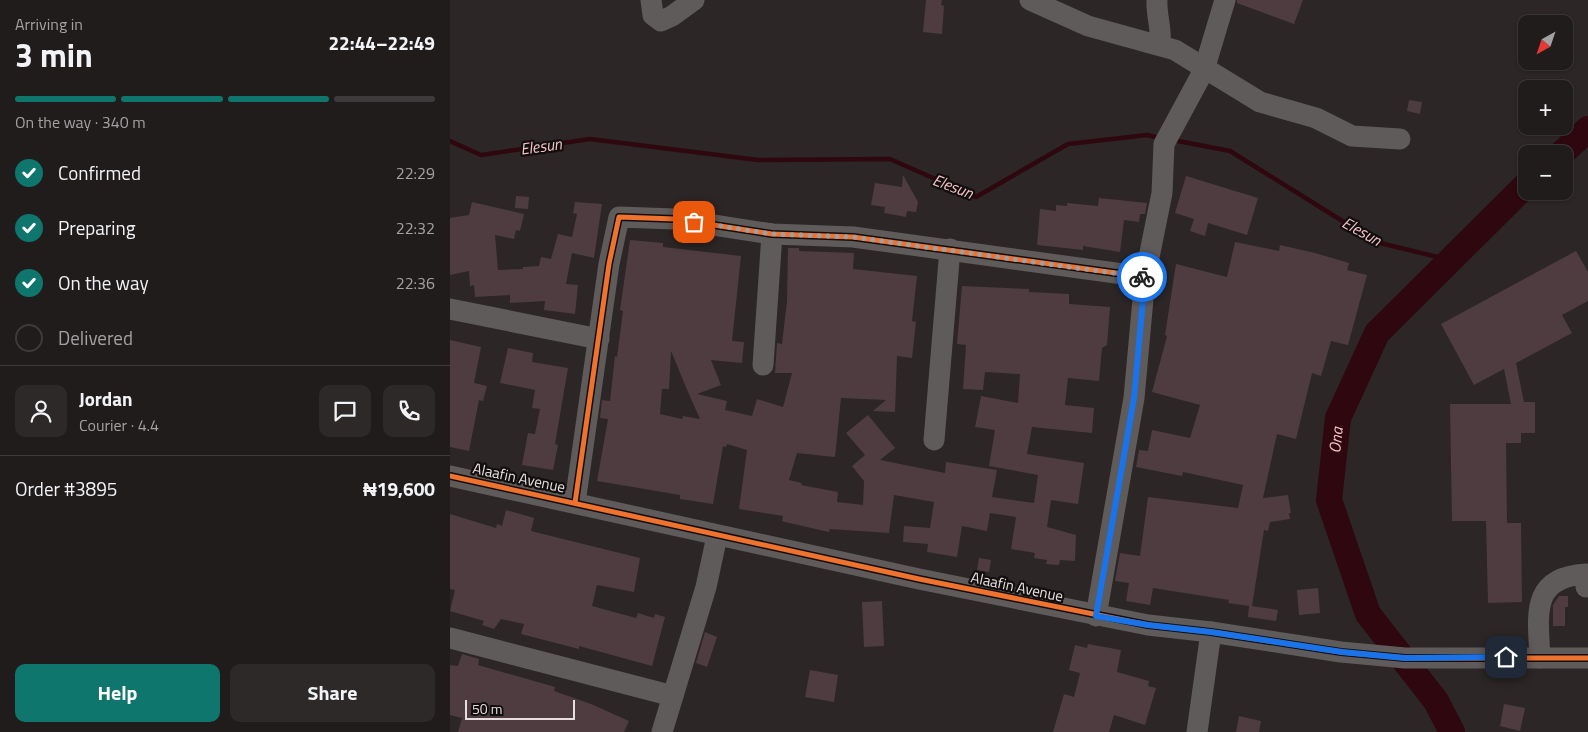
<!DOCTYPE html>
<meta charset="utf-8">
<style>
:root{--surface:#211c1c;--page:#2d2929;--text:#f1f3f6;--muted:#a2a1a3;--line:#3e3a3b;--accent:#0f766e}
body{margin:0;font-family:"Titillium Web",sans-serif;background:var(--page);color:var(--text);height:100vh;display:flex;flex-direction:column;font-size:19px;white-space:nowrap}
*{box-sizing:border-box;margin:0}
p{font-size:16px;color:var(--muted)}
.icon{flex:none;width:28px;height:28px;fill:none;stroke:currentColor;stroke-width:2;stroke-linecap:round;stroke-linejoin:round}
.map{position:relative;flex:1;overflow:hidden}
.sheet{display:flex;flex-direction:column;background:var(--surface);width:450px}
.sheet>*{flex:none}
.needle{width:32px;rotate:220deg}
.controls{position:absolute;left:1068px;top:15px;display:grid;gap:10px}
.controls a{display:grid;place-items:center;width:55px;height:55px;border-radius:10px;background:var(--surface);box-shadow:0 1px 4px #0004,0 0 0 1px var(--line);font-size:25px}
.scale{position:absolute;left:15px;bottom:12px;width:110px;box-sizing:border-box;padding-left:5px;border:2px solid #e6dfdf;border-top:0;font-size:14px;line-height:18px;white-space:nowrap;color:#e6dfdf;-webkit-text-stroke:4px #130e0e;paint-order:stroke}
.pin{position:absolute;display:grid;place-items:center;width:42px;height:42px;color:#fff;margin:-21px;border-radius:10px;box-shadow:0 2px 8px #0006}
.courier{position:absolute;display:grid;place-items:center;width:50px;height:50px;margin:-25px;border:4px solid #1a73e8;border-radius:50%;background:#fff;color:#222;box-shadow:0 1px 6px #0007}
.head em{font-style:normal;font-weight:700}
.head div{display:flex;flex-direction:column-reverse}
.head{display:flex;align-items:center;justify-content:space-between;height:85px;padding:0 15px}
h1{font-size:32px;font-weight:700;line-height:38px}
.bar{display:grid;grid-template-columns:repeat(4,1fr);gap:8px 5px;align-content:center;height:60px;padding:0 15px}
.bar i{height:6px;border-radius:4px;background:var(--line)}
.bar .current{background:var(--accent)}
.bar p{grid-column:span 4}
.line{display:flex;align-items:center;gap:12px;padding:0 15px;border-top:1px solid var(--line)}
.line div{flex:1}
.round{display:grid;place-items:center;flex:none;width:52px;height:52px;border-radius:10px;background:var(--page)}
ol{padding:0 15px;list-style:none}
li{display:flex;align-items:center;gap:15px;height:55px}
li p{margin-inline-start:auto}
li .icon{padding:5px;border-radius:50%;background:var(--accent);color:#fff;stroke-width:4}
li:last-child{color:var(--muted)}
li i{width:28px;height:28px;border:2px solid var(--line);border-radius:50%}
.button{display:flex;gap:10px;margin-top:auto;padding:10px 15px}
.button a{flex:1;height:58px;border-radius:10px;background:var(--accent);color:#fff;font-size:20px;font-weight:700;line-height:58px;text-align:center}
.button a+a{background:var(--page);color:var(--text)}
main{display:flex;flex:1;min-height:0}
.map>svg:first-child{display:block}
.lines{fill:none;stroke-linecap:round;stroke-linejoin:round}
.stream{stroke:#2e080e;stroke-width:4.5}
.river{stroke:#2e080e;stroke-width:26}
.building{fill:#4e3c40;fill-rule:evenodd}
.minor{stroke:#5f5b5b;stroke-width:21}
.cycleway-casing{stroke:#130e0e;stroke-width:8}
.cycleway{stroke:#ef722f;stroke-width:5}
.done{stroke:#a59e9e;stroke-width:5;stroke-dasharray:0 9}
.route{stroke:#1a73e8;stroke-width:6}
.labels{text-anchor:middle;stroke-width:4.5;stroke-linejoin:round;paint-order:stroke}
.street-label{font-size:15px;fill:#e6dfdf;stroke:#130e0e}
.water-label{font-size:16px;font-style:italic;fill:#f6c4c7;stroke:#130e0e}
</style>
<main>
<section class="sheet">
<div class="head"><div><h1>3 min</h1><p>Arriving in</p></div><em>22:44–22:49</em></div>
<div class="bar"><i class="current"></i><i class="current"></i><i class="current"></i><i></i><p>On the way · 340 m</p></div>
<ol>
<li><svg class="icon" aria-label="check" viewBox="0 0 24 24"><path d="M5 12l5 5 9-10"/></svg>Confirmed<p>22:29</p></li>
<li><svg class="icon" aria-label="check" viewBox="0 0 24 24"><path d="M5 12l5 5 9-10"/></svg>Preparing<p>22:32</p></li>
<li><svg class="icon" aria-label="check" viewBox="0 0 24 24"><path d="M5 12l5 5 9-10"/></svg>On the way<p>22:36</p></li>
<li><i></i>Delivered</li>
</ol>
<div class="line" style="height:90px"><a class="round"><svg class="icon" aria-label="person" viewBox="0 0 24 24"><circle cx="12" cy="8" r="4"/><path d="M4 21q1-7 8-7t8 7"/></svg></a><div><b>Jordan</b><p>Courier · 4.4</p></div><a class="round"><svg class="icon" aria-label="chat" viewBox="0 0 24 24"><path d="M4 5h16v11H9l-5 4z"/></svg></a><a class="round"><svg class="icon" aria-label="phone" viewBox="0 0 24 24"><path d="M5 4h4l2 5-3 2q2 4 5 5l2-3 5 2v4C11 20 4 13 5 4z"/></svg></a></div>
<div class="line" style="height:65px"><div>Order #3895</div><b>₦19,600</b></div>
<div class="button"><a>Help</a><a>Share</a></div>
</section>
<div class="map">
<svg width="1138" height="732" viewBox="0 0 1138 732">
<rect width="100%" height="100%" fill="#2c2626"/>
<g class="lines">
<!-- stream -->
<g class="stream">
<polyline points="723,140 780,151 926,242 1000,260"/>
<polyline points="0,141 31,155 140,139 308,160 440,159 526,197 618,144 697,135 710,138"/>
</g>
<!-- river -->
<g class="river">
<polyline points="1111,154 1138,129"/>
<path id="s1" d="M1002,732L986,701L918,614L879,500L888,418L927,333L1076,185"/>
</g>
</g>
<!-- building -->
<g class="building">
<polygon points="476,0 492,0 491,5 494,6 492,34 473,32"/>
<polygon points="787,0 853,0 844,24 787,3"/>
<polygon points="959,100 972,102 970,114 957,111"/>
<polygon points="453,175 468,202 466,212 457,211 456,217 434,213 435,207 421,205 425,183 452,187"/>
<polygon points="736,176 808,198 797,235 758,223 755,236 740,231 744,219 725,213"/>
<polygon points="66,196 79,197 78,209 65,208"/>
<polygon points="649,198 697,203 695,214 690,214 689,222 674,220 670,252 633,246 633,250 587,245 590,209 606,211 606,205 617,206 617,203 648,206"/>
<polygon points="22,202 74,214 70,231 66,230 64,239 45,235 48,270 73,269 73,267 89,266 91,257 101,259 108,234 122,237 127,214 123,213 125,202 152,204 144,258 122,253 116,284 128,285 125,314 94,310 95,301 60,303 60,295 25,297 24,285 20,286 19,271 0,275 0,218 19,215"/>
<path d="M180,240L213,243V247L291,256L282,341L294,342L292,363L261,360L271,385L247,394L277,401L275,410L302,416L307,399L333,407L342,373H325L327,343L332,344L337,301L338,248H349V251L404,253L403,269L467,276L462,321L466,322L462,358L447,356L445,412L423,411L436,400L391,398L385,457L347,453L339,480L352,483L351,485L388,492L387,502L413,505L414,481L402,466L415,455L396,433L418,415L445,448L430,460L495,473L496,462L547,470L542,497L584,503L588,475L539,466L545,430L525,427L531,396L568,403L570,374L535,372L533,390L513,389L516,345L507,344L512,286L579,289V292L619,294V304L660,307L657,345L652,348L649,381L618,378L615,405L644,408L642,433L582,427L577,454L634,463L628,504L601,500L597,527L626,535L625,561L610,560L609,565L596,564L597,560L584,558L585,553L561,549L566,517L540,513L537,531L512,526L507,557L477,552L478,544L453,542L454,526L480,528L484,502L444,495L439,533L380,529L379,532L335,522L332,521L333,516L289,509L297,450L277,444L276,447L273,446L263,504L230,499V495L147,481L158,419L150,418L152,400L160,401L165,356L167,357L173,311L170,310ZM221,351L238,392L250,419L233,416L232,419L210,414L212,389H219Z"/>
<polygon points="785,242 829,251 830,245 865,253 899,263 897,270 917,275 898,345 881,341 871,376 862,373 846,439 827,434 813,498 838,495 841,513 839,513 840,519 820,522 818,531 814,530 802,606 828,610 826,621 798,617 799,606 778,603 779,600 703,588 700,605 676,601 679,583 665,581 670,553 690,556 698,497 788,508 793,485 733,472 732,476 686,467 689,450 698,451 702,430 740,438 750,405 702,392 717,336 715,335 726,264 777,277"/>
<polygon points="1126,251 1138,272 1138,301 1112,315 1122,333 1066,363 1074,402 1085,402 1085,433 1071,433 1071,443 1056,443 1057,523 1071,523 1072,602 1038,603 1036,521 1002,521 1000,404 1061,404 1054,369 1024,385 991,324"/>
<polygon points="0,340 31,347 24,383 37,386 33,401 29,400 19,451 0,447"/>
<polygon points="58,348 83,353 82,362 118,368 105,444 108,445 103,470 72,465 78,433 85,434 90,409 82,408 85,390 50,383"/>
<polygon points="56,510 84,518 81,531 190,558 184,592 147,585 142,606 186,618 188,613 204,618 205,614 215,617 202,666 129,646 129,649 71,634 74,624 51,619 44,629 32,625 34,621 0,611 5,590 0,589 0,514 46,528 47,524 52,526"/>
<polygon points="529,558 541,560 539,572 527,570"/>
<polygon points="868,588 870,613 849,615 847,590"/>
<polygon points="1109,596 1118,596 1118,607 1115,607 1115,626 1103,626 1103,605"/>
<polygon points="432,601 434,646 414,647 412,602"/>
<polygon points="255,632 267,637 257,667 246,663"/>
<polygon points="638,644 671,650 667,672 699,681 698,686 706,688 695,725 664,715 659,732 603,732 614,694 624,697 630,673 619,670 625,645 637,648"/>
<polygon points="12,654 29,659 28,665 105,687 104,691 141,704 179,721 174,732 8,732 12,718 0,715 0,665 8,666"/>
<polygon points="360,670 388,675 384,702 355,697"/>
<polygon points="1054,704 1075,708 1070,731 1050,726"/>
<polygon points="789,716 811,721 809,732 786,732"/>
</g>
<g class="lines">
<!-- minor -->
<g class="minor">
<polyline points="201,0 203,15 211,21 222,16 244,0"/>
<polyline points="580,0 638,26 725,50 810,102 866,118 902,136 950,139"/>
<path d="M707,0C706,15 712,29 710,44"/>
<polyline points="0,309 149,339"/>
<polyline points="313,365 322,234"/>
<polyline points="484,440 500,249"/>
<polyline points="0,476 469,579 698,625 761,632 891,652 955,658 1138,658"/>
<polyline points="125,503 159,264 169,217 225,219 322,234 403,237 695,277"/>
<polyline points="646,616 684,398 695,277 712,193 714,144 754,70 775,0"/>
<polyline points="0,638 223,696"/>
<path d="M1090,658C1088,615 1080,577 1136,574V587"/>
<polyline points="212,732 256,587 267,536"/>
<polyline points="747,732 761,632"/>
</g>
<defs>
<g id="cycleway">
<polyline points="0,476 469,579 698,625 761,632 891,652 955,658 1138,658"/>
<polyline points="125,503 159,264 169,217 225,219 322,234 403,237 695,277"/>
</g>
</defs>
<!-- cycleway casing -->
<use href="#cycleway" class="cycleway-casing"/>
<!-- cycleway -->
<use href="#cycleway" class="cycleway"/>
</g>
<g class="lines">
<!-- done -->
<polyline class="done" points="244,222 322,234 403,237 692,277"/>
<!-- route -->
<polyline class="route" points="692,277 695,277 684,398 646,616 698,625 761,632 892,652 955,658 1056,657"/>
</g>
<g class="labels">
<!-- street labels -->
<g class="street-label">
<text transform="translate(69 478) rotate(12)" y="5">Alaafin Avenue</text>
<text transform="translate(567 587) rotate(12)" y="5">Alaafin Avenue</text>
</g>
<!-- water labels -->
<g class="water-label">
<text transform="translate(91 146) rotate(-8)" y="6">Elesun</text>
<text transform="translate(503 186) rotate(21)" y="6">Elesun</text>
<text transform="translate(912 231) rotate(29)" y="6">Elesun</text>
<text dy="6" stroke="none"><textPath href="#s1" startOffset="326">Ona</textPath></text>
</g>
</g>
</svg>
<div class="controls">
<a><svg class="needle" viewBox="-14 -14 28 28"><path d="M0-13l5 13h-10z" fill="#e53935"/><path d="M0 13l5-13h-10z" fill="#a2a1a3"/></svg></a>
<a>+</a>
<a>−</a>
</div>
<div class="scale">50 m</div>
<div class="pin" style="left:244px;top:222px;background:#ea580c"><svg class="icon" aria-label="bag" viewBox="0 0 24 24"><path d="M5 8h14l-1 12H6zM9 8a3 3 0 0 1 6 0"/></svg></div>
<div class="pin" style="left:1056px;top:657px;background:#1f2937"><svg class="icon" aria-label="home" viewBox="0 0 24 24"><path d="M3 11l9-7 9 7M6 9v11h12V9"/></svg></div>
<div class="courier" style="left:692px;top:277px"><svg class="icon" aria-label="bike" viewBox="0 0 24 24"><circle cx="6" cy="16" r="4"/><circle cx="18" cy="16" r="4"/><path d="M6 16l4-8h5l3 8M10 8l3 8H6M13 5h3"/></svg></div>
</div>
</main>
